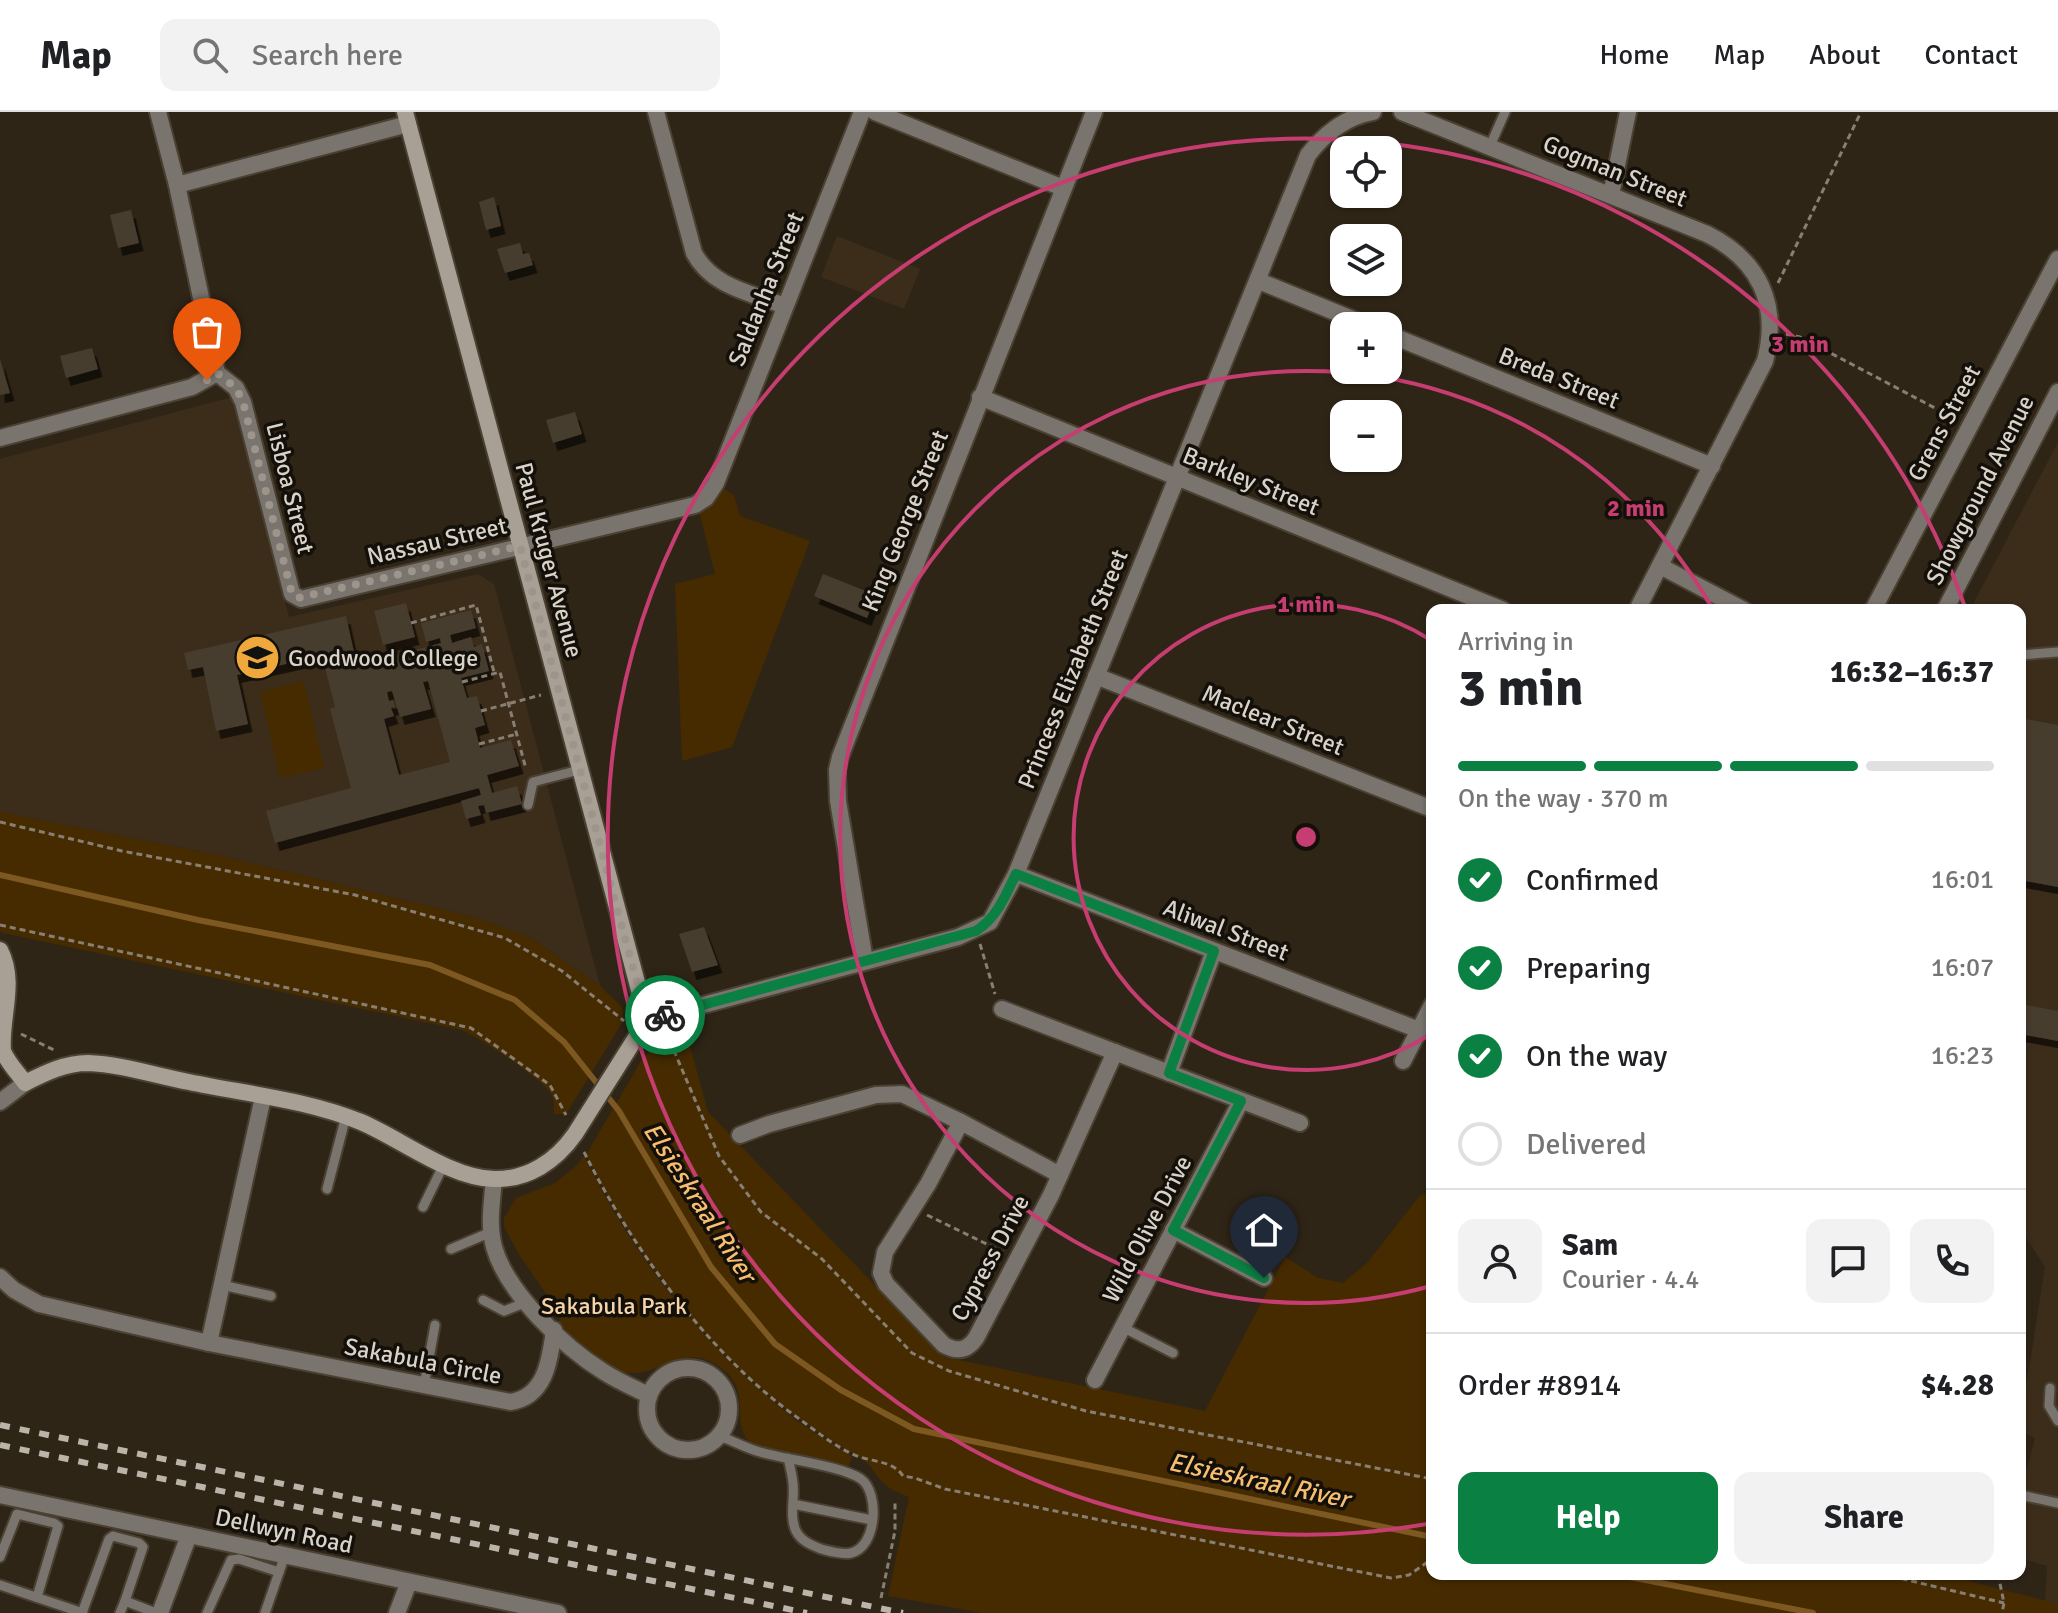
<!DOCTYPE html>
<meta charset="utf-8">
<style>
:root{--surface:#fff;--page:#f2f2f2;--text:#202124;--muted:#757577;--line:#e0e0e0;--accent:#0b8043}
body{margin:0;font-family:Signika,sans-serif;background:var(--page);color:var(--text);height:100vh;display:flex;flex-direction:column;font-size:30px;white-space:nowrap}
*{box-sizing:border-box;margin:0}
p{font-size:26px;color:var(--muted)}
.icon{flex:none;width:44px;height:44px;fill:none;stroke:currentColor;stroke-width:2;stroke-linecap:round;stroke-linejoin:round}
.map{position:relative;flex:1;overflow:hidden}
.sheet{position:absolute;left:1426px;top:492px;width:600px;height:976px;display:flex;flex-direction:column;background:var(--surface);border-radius:16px;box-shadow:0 2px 6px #0004}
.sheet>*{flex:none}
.tools{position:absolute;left:1330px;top:24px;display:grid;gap:16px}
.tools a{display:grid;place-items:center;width:72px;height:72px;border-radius:16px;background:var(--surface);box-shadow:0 2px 6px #0004;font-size:40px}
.pin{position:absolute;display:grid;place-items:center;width:68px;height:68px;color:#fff;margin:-82px -34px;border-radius:50% 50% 50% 0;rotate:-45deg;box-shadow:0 0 8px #0007}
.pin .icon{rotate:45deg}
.courier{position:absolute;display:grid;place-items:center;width:80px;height:80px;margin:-40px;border:6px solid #0b8043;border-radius:50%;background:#fff;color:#222;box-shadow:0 2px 10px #0007}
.headline em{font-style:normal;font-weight:700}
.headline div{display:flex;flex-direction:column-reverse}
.headline{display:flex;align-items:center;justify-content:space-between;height:136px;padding:0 32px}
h1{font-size:52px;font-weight:700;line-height:60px}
.bar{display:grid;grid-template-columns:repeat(4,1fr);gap:12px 8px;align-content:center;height:96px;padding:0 32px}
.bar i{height:10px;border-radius:6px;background:var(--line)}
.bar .current{background:var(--accent)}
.bar p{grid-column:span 4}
.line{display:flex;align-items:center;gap:20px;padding:0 32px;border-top:2px solid var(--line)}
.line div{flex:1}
.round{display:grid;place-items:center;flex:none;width:84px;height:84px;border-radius:16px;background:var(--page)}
ol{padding:0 32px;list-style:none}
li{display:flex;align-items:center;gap:24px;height:88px}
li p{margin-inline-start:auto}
li .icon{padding:8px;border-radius:50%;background:var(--accent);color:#fff;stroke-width:4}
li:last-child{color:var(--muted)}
li i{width:44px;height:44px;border:4px solid var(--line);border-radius:50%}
.primary-button{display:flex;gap:16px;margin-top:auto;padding:16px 32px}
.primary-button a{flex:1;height:92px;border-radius:16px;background:var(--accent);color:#fff;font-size:32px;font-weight:700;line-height:92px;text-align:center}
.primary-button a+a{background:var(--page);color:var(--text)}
header{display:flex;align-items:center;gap:48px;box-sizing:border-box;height:112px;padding:0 40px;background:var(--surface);border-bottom:2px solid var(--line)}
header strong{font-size:38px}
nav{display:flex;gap:44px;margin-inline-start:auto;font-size:28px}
.search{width:560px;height:72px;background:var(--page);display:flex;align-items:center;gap:20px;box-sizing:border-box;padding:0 28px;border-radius:16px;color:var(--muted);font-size:30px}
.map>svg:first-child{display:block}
.built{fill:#3b2d1a}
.green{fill:#462b00}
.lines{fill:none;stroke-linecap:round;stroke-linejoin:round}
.stream{stroke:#7d5821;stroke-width:6}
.building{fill:#473c2e;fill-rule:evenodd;filter:url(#shadow)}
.lane-casing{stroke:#4a4133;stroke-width:13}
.street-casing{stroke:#4a4133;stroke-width:20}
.secondary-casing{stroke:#4a4133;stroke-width:20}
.path{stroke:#877f73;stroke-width:3;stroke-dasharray:6 4;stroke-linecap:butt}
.lane{stroke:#79746d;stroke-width:9}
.street{stroke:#79746d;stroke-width:16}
.secondary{stroke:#a89f95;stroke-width:16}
.rail{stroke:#bab4aa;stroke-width:6;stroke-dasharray:10 10;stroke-linecap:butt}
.done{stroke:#9d958b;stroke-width:8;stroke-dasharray:0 14.4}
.route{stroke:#0b8043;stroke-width:10}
.ring{fill:none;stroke:#c63d71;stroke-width:4}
.labels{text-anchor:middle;stroke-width:7;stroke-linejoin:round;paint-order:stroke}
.street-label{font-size:24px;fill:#d8d2c9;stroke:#130f09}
.poi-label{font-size:24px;fill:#d8d2c9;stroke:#130f09;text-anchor:start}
.park-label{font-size:24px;fill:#f6d4a8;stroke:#130f09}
.water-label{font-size:26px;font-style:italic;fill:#f7be70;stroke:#130f09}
.centre{fill:#c63d71;stroke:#130f09;stroke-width:4}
.ring-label{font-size:24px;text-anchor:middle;font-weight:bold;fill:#c63d71;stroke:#130f09;stroke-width:7;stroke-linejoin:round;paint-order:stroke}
</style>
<header>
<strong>Map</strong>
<div class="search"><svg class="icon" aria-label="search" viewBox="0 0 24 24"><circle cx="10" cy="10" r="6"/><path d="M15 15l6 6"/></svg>Search here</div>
<nav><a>Home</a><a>Map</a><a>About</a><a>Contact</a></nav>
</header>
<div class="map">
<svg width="2058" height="1501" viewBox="0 0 2058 1501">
<defs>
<filter id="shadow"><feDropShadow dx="4.5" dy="8" stdDeviation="0" flood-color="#0009"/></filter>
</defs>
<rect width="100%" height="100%" fill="#2f2517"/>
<!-- built -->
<g class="built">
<polygon points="837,124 920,157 904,197 821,165"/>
<polygon points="232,285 289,505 478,462 494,472 600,874 531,826 474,805 222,744 0,700 0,347"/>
<polygon points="2058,330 2058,1492 2045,1490 2047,1454 2020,1446 2020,1383 2035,1326 2020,1319 2020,1313 2045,1155 2020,1116 2020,498 1970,498"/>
</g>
<!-- green -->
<g class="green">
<polygon points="723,377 734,383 740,404 810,429 732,635 682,649 675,472 715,462 699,399"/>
<polygon points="304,569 324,656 280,666 260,580"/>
<path d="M0,700L222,744L474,805L531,826L600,874L623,896L622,911L566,1002H554C554,996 554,987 551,982C542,966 481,927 462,918L3,821L0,819Z"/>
<path d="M685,916L708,1000L944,1245L1205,1299L1285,1145L1318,1166L1343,1171L1368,1150L1422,1081L1432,1086V1462H1942L2058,1492V1501H983L888,1484L909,1385C902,1382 893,1379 887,1374C877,1367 873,1354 862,1347C840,1333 816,1320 795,1304C706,1239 635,1141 586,1043L641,949L661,926Z"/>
<path d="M584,1044C634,1146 706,1238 796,1308C814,1321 834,1332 852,1344L848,1357L751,1331C727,1310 757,1276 715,1252C678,1230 656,1270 621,1259C596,1252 575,1228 558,1210L562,1205L520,1144L504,1115V1106L516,1086L555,1071L576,1054Z"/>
</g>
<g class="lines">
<!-- stream -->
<g class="stream">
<polyline points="0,763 198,808 430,853 515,888 564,930 619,999 711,1155 775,1232 841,1278 914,1317 1432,1425"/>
<polyline points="1615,1462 1813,1501"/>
</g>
</g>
<!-- building -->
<g class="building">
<polygon points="494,85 501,114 486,118 479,90"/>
<polygon points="131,98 139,131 118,136 110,103"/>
<polygon points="520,131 523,142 529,141 533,153 505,161 497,137"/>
<polygon points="92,236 98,257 66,266 60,244"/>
<polygon points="0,247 10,281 0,283"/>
<polygon points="575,300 582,322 553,331 546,308"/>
<polygon points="823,462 876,483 867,506 814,484"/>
<polygon points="406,491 415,525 383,533 374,499"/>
<path d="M471,498L476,516L450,523L452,531L471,525L474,535L482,532L489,559L461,566L462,570L467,586L477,584L481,599L485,613L475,616L480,636L511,628L519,654L487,663L492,681L517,674L522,692L486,701L484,693L478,694L481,703L466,707L461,689L481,683L479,676L275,731L266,699L351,676L330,597L335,595L322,544L237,563L248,612L216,619L203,555L188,558L184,541L346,504L357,554L441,531L440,526L426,530L421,511ZM428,569L450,650L399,663L384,607L394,604L391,596L395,595L393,588L389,589L387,580L392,579L400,605L431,597L423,570Z"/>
<polygon points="2020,606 2058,613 2058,775 2020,768"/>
<polygon points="704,815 718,853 692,860 679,822"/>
<polygon points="2026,893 2058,899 2058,929 2020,922"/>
</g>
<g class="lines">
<defs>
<g id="lane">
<polyline points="1490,34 1505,0"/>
<polyline points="2020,543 2058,540"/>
<polyline points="528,693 533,670 579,658"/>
<polyline points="327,1077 346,1004"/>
<polyline points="423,1095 444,1052"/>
<polyline points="451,1137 491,1120"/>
<polyline points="222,1173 271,1184"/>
<polyline points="483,1188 504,1199 527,1190"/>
<polyline points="1122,1215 1173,1241"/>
<polyline points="424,1274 435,1213"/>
<polyline points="2050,1276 2049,1294 2058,1309"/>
<path d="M720,1324C733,1329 746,1336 760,1340C784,1347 842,1354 861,1367C880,1381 877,1435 851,1441C842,1443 829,1439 821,1437C811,1433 801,1429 796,1419C789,1404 795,1387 793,1371C792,1362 790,1354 788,1346"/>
<polyline points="2020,1383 2058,1391"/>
<polyline points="793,1392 872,1408"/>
<polyline points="0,1445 17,1402 54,1411 58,1414 37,1485"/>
<polyline points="0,1473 83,1501"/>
<polyline points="82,1501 109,1427 113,1424 139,1431 143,1435 125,1489 156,1501"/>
<polyline points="120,1501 125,1489"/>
<polyline points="207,1501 231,1448 239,1447 279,1460"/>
<polyline points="265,1501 285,1443"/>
</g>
<g id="street">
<polyline points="158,0 177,73 217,261 236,276 243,290 292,482 301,487 695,393 706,386 716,371 862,0"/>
<path d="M656,0L694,141C712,175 751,181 785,194"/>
<polyline points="875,0 1063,76"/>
<path d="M1402,0L1707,122C1759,148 1780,192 1765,249L1637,498"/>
<polyline points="177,73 408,12"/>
<polyline points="1611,83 1628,0"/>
<polyline points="1259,169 1369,214"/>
<polyline points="1388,222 1712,354"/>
<polyline points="980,285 1503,498"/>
<polyline points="0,326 192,275 217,261"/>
<polyline points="1660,454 1744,498"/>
<polyline points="1873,498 2058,147"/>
<polyline points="1945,498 2058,280"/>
<polyline points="1096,564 1432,697"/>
<polyline points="1016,762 1419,918"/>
<polyline points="865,849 838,689 837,658 840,645 1094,0"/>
<polyline points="1002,897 1300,1011"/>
<path d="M647,908L958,825L990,810L1016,762L1308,43C1325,21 1346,5 1373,0"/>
<polyline points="1403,949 1432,893"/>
<polyline points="1169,961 1214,839"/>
<polyline points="0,990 25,971"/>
<path d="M961,1010L928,1072L885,1140L881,1161L886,1172L944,1233C957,1240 967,1239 976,1226L1051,1083L1115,940"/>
<polyline points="740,1023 769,1012 876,983 902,982 961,1010 1060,1063"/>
<path d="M494,1067C492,1090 488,1113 494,1135C507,1181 565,1236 604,1260C618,1269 634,1276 648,1283"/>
<polyline points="1173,1118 1264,1166"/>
<path d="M0,1165L14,1178L39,1192L209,1231L510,1290C546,1285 550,1247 554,1218"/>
<polyline points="209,1231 263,985"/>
<circle cx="688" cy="1297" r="41"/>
<polyline points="1095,1268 1241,989"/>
<polyline points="0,1383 558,1501"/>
<polyline points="160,1501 189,1423"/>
<polyline points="397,1501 409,1470"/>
</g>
<path id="secondary" d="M0,838C17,871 0,906 3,939C8,951 18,961 25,971C45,961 65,951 88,951C121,952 157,964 189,970C246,982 308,988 361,1010C401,1027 450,1066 494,1067C528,1068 556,1049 575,1022L647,908L405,0"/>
</defs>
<!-- lane casing -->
<use href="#lane" class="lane-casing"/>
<!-- street casing -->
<use href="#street" class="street-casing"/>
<!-- secondary casing -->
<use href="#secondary" class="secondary-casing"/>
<!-- path -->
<g class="path">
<polyline points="1778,171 1861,0"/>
<polyline points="1786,222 1800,225 1954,306"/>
<polyline points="411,511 476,493 494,560"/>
<polyline points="462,570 500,560 526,657"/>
<polyline points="481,599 541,583"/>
<polyline points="479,632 517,622"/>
<polyline points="0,710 122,739 355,783 505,826 562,859 624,909"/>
<polyline points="0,813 471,916 550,973 566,1003"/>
<polyline points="980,832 995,882"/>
<polyline points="666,920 719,1044 761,1100 822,1147 912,1241 949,1259 1086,1299 1432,1367"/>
<polyline points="21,922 54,938"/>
<path d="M584,1040C632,1136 709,1243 798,1306C816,1319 839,1338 860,1345C876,1350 894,1350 903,1364L915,1366L945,1377L1391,1466L1409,1463L1432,1447"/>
<polyline points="927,1103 1003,1140"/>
<polyline points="1882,1462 2004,1491"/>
<polyline points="1998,1462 2004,1491 2002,1501"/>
<polyline points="881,1486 895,1419 895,1391"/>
</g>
<!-- lane -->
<use href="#lane" class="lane"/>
<!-- street -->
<use href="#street" class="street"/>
<!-- secondary -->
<use href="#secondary" class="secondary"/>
<!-- rail -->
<g class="rail">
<polyline points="0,1313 903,1501"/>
<polyline points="0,1333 807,1501"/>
</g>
</g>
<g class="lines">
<!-- done -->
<polyline class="done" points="207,268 217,261 236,276 243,290 292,482 298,486 520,434 647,908 665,903"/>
<!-- route -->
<path class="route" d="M665,903L976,819C997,805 1005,785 1016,762L1214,839L1169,961L1241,989L1173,1118L1264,1166"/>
</g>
<!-- distance rings -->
<g class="ring">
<path d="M1431 922A233 233 0 1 1 1431 528"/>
<path d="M1431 1174A466 466 0 1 1 1712 496"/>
<path d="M1427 1412A698 698 0 1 1 1966 498"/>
</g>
<!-- icons -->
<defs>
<symbol id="university-disc" viewBox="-11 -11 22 22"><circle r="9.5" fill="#eea83c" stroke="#130f09"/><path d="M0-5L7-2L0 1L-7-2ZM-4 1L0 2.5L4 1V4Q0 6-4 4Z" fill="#111"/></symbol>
</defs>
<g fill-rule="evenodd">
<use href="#university-disc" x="232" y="520" width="51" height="51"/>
</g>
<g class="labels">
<!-- street labels -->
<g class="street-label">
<text transform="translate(1615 59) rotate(22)" y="8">Gogman Street</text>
<text transform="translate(766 177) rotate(-68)" y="8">Saldanha Street</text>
<text transform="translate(1559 266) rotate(22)" y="8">Breda Street</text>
<text transform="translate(1944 311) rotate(-62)" y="8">Grens Street</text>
<text transform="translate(1251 369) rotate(22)" y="8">Barkley Street</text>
<text transform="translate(290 376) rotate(76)" y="8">Lisboa Street</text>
<text transform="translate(1980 378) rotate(-63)" y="8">Showground Avenue</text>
<text transform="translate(905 409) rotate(-68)" y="8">King George Street</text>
<text transform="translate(437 429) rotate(-13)" y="8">Nassau Street</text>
<text transform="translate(549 448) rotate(75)" y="8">Paul Kruger Avenue</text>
<text transform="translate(1073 557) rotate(-68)" y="8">Princess Elizabeth Street</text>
<text transform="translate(1273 608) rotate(22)" y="8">Maclear Street</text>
<text transform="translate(1226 818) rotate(21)" y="8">Aliwal Street</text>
<text transform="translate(1147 1117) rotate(-62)" y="8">Wild Olive Drive</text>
<text transform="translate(990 1146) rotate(-62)" y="8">Cypress Drive</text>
<text transform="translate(423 1249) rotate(11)" y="8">Sakabula Circle</text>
<text transform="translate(284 1419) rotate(12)" y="8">Dellwyn Road</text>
</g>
<!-- poi labels -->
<g class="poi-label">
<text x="288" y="554">Goodwood College</text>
</g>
<!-- park labels -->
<g class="park-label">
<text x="614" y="1202">Sakabula Park</text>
</g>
<!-- water labels -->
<g class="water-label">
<text transform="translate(700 1090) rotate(57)" y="9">Elsieskraal River</text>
<text transform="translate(1259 1368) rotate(12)" y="9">Elsieskraal River</text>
</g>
</g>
<circle cx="1306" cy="725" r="12" class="centre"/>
<g class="ring-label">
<text x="1800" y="240">3 min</text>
<text x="1636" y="404">2 min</text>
<text x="1306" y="500">1 min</text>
</g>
</svg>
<div class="tools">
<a><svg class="icon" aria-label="locate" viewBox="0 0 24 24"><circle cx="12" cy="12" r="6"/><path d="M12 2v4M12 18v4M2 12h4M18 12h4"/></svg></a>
<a><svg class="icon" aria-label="layers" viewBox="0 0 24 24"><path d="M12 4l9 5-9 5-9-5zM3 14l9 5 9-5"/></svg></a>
<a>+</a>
<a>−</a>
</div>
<div class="pin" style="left:207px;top:268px;background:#ea580c"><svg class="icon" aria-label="bag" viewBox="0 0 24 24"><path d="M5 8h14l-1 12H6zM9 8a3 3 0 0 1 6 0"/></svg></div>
<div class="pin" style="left:1264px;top:1166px;background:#1f2937"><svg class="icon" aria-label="home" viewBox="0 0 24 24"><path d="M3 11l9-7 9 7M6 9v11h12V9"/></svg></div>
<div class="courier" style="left:665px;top:903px"><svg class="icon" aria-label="bike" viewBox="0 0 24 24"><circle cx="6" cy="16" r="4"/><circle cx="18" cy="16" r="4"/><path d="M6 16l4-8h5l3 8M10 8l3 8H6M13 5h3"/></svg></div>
<section class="sheet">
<div class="headline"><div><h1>3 min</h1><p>Arriving in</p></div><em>16:32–16:37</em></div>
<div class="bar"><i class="current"></i><i class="current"></i><i class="current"></i><i></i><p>On the way · 370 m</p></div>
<ol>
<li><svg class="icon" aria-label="check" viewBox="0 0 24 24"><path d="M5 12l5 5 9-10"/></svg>Confirmed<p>16:01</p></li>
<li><svg class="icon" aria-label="check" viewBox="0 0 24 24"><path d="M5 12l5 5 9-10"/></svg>Preparing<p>16:07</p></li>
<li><svg class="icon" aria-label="check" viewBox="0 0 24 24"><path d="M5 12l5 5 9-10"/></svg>On the way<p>16:23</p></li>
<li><i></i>Delivered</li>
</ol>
<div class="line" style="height:144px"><a class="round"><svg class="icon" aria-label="person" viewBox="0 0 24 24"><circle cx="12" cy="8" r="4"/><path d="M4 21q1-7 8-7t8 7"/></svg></a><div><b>Sam</b><p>Courier · 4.4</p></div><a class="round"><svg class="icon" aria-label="chat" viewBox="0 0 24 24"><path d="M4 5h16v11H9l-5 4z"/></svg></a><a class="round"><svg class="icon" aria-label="phone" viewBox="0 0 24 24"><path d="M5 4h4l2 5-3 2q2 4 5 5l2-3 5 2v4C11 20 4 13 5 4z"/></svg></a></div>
<div class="line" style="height:104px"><div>Order #8914</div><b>$4.28</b></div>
<div class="primary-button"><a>Help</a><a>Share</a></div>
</section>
</div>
